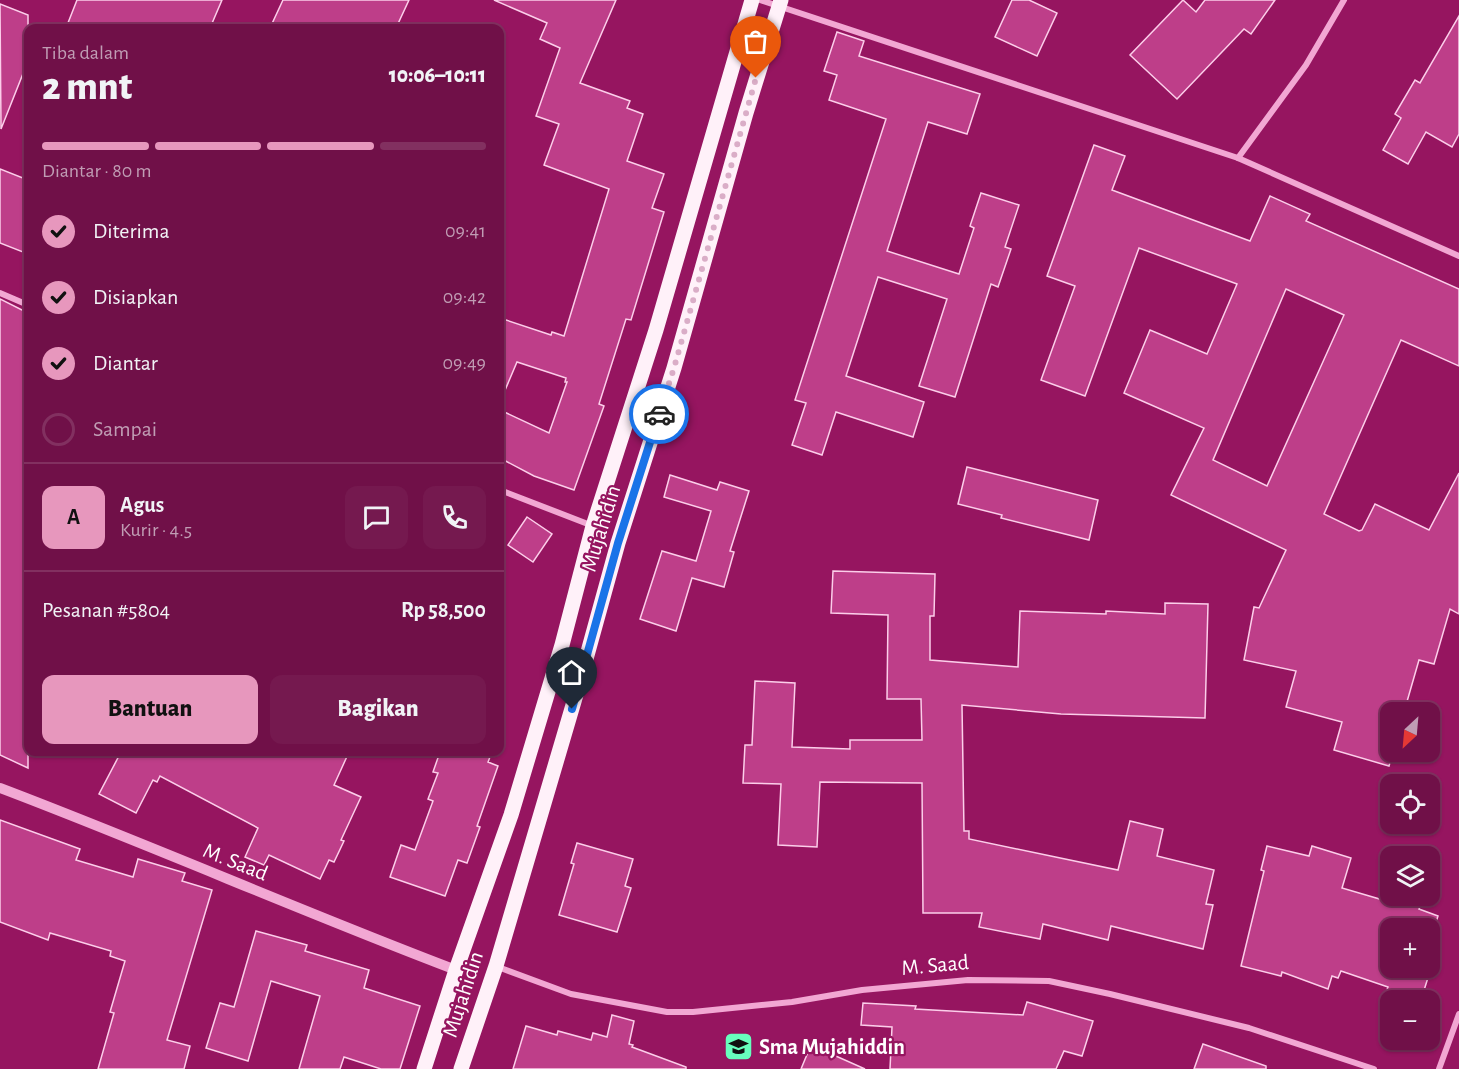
<!DOCTYPE html>
<html lang="id">
<meta charset="utf-8">
<style>
:root{--surface:#701048;--page:#75194f;--text:#f1f3f6;--muted:#c09db4;--line:#823060;--accent:#e797bd}
body{margin:0;font-family:"Alegreya Sans",sans-serif;background:var(--page);color:var(--text);height:100vh;display:flex;flex-direction:column;font-size:22px;white-space:nowrap}
*{box-sizing:border-box;margin:0}
p{font-size:20px;color:var(--muted)}
.icon{flex:none;width:33px;height:33px;fill:none;stroke:currentColor;stroke-width:2;stroke-linecap:round;stroke-linejoin:round}
.map{position:relative;flex:1;overflow:hidden}
.panel{position:absolute;left:24px;top:24px;width:480px;height:732px;display:flex;flex-direction:column;background:var(--surface);border-radius:12px;box-shadow:0 2px 4px #0004,0 0 0 2px var(--line)}
.panel>*{flex:none}
.needle{width:39px;rotate:206deg}
.tools{position:absolute;left:1380px;top:702px;display:grid;gap:12px}
.tools a{display:grid;place-items:center;width:60px;height:60px;border-radius:12px;background:var(--surface);box-shadow:0 2px 4px #0004,0 0 0 2px var(--line);font-size:30px}
.pin{position:absolute;display:grid;place-items:center;width:51px;height:51px;color:#fff;margin:-62px -26px;border-radius:50% 50% 50% 0;rotate:-45deg;box-shadow:0 0 6px #0007}
.pin .icon{rotate:45deg}
.courier{position:absolute;display:grid;place-items:center;width:60px;height:60px;margin:-30px;border:4px solid #1a73e8;border-radius:50%;background:#fff;color:#222;box-shadow:0 2px 8px #0007}
.headline em{font-style:normal;font-weight:800}
.headline div{display:flex;flex-direction:column-reverse}
.headline{display:flex;align-items:center;justify-content:space-between;height:102px;padding:0 18px}
h1{font-size:39px;font-weight:800;line-height:45px}
.bar{display:grid;grid-template-columns:repeat(4,1fr);gap:9px 6px;align-content:center;height:72px;padding:0 18px}
.bar i{height:8px;border-radius:4px;background:var(--line)}
.bar .current{background:var(--accent)}
.bar p{grid-column:span 4}
.line{display:flex;align-items:center;gap:15px;padding:0 18px;border-top:2px solid var(--line)}
.line div{flex:1}
.round{display:grid;place-items:center;flex:none;width:63px;height:63px;border-radius:12px;background:var(--page)}
ol{padding:0 18px;list-style:none}
li{display:flex;align-items:center;gap:18px;height:66px}
li p{margin-inline-start:auto}
li .icon{padding:6px;border-radius:50%;background:var(--accent);color:#111;stroke-width:4}
li:last-child{color:var(--muted)}
li i{width:33px;height:33px;border:3px solid var(--line);border-radius:50%}
.button{display:flex;gap:12px;margin-top:auto;padding:12px 18px}
.button a{flex:1;height:69px;border-radius:12px;background:var(--accent);color:#111;font-size:24px;font-weight:800;line-height:69px;text-align:center}
.button a+a{background:var(--page);color:var(--text)}
.map>svg:first-child{display:block}
.building{fill:#be3e89;stroke:#fcceea;stroke-width:1.5;fill-rule:evenodd}
.lines{fill:none;stroke-linecap:round;stroke-linejoin:round}
.minor{stroke:#f2a7d3;stroke-width:6}
.tertiary{stroke:#f2a7d3;stroke-width:10}
.primary{stroke:#fff1f9;stroke-width:15}
.done{stroke:#daadc7;stroke-width:6;stroke-dasharray:0 10.8}
.route{stroke:#1a73e8;stroke-width:8}
.labels{text-anchor:middle;stroke-width:4.5;stroke-linejoin:round;paint-order:stroke}
.street-label{font-size:22px;fill:#fff;stroke:#961560}
.poi-label{font-size:22px;font-weight:bold;fill:#fff;stroke:#961560;text-anchor:start}
</style>
<div class="map">
<svg width="1459" height="1069" viewBox="0 0 1459 1069">
<rect width="100%" height="100%" fill="#961560"/>
<!-- building -->
<g class="building">
<polygon points="77,0 222,0 210,28 66,28"/>
<polygon points="283,0 409,0 396,28 270,28"/>
<polygon points="494,0 616,0 580,83 630,101 627,108 643,114 627,161 664,174 652,208 664,212 631,320 626,319 599,404 604,406 574,490 534,476 500,458 500,410 549,433 567,382 565,382 566,378 517,362 500,402 500,318 551,335 552,332 564,336 609,189 544,165 559,124 536,116 560,48 540,39 547,23"/>
<polygon points="1012,0 1029,0 1057,13 1037,56 995,37"/>
<polygon points="1183,0 1196,12 1205,0 1275,0 1251,34 1244,29 1177,99 1130,55"/>
<polygon points="0,4 28,15 28,61 1,129"/>
<polygon points="1459,16 1459,134 1452,147 1426,132 1408,164 1383,150 1401,118 1395,114 1415,80 1420,83"/>
<polygon points="837,32 864,41 859,56 980,94 967,134 928,122 887,251 959,274 974,228 970,226 981,193 1019,205 1005,247 1011,249 998,287 991,284 955,397 919,386 947,299 878,277 846,376 924,402 913,437 836,412 822,455 792,445 806,403 795,400 886,119 829,100 837,75 824,71"/>
<path d="M1094,145L1125,156L1112,190L1250,241L1270,196L1310,214L1306,221L1459,289V366L1401,340L1324,514L1359,531L1362,530L1375,504L1429,530L1459,473V614L1450,609L1434,664L1419,660L1404,712H1390V752H1393L1389,766L1334,750L1342,722L1286,707L1296,671L1244,660L1254,607L1259,608L1286,550L1171,495L1204,428L1124,393L1150,330L1207,354L1237,284L1139,248L1085,396L1041,380L1075,286L1047,276ZM1286,289L1344,315L1267,486L1213,460Z"/>
<polygon points="0,169 28,180 28,254 0,243"/>
<polygon points="0,299 28,313 28,768 0,755"/>
<polygon points="967,467 1098,500 1089,540 1001,518 1002,515 958,504"/>
<polygon points="670,475 717,490 720,482 749,491 730,551 734,552 724,587 692,578 676,631 640,619 662,551 696,561 711,511 664,497"/>
<polygon points="527,517 552,534 533,562 508,545"/>
<polygon points="833,571 935,574 934,616 930,616 930,660 1018,667 1020,611 1106,614 1106,611 1165,614 1165,603 1208,604 1205,718 1061,714 962,705 964,831 969,831 969,839 1118,870 1130,821 1163,829 1157,856 1214,870 1206,904 1213,905 1203,949 1111,926 1108,940 1043,924 1040,939 979,927 982,913 923,913 922,783 820,782 817,847 778,845 781,784 743,783 745,745 752,745 755,681 795,683 792,747 850,749 850,740 922,740 921,699 887,699 888,615 831,613"/>
<polygon points="121,752 349,752 334,785 361,797 341,840 344,841 334,862 329,860 320,879 269,855 264,865 245,857 258,828 160,776 157,782 153,780 136,813 99,794"/>
<polygon points="440,752 492,752 488,762 498,766 477,826 480,827 467,863 458,860 445,896 390,877 401,845 415,850 433,801 428,799 438,773 433,772"/>
<polygon points="0,820 80,849 76,860 133,877 138,859 185,873 182,881 212,890 167,1040 190,1046 184,1069 98,1069 114,1013 110,1012 125,961 110,956 111,951 50,933 48,940 0,922"/>
<polygon points="577,843 633,859 625,886 631,888 617,932 559,915 574,864 571,863"/>
<polygon points="1267,846 1309,856 1312,846 1351,858 1342,888 1383,900 1384,897 1388,898 1389,896 1425,896 1419,909 1438,916 1430,941 1430,928 1390,928 1390,968 1430,968 1430,950 1436,952 1421,1000 1390,1000 1390,1015 1379,1013 1388,987 1341,971 1338,978 1332,976 1328,989 1282,972 1281,976 1241,966 1264,871 1261,870"/>
<polygon points="256,931 307,945 305,951 369,970 364,988 420,1006 400,1069 381,1069 344,1057 340,1069 299,1069 320,996 271,981 248,1061 206,1048 220,1003 234,1007"/>
<polygon points="1027,1002 1093,1021 1082,1056 1064,1051 1056,1069 890,1069 892,1027 861,1025 863,1003 916,1006 915,1009 1023,1015"/>
<polygon points="612,1015 634,1021 629,1044 633,1045 632,1047 686,1067 686,1069 513,1069 526,1026 557,1035 558,1031 591,1040 593,1033 607,1037"/>
<polygon points="1203,1044 1266,1066 1266,1069 1194,1069"/>
<polygon points="811,1045 865,1069 801,1069"/>
</g>
<g class="lines">
<!-- minor -->
<g class="minor">
<polyline points="760,0 1238,158 1459,256"/>
<polyline points="1238,158 1306,65 1344,0"/>
<polyline points="0,293 28,305"/>
<polyline points="500,490 593,526"/>
<polyline points="498,967 571,994 667,1012 693,1012 792,1002 862,990 968,980 1049,981 1110,994 1249,1028 1374,1069"/>
<polyline points="1439,1069 1459,1014"/>
</g>
<!-- tertiary -->
<path class="tertiary" d="M0,788C153,846 303,912 456,970"/>
<!-- primary -->
<g class="primary">
<polyline points="424,1069 456,970 511,815 562,645 593,526 656,330 752,0"/>
<polyline points="461,1069 496,966 578,688 618,543 674,368 746,113 781,0"/>
</g>
</g>
<g class="lines">
<!-- done -->
<polyline class="done" points="659,414 674,368 756,78"/>
<!-- route -->
<polyline class="route" points="572,709 618,543 659,414"/>
</g>
<!-- icons -->
<defs>
<symbol id="school-square" viewBox="-11 -11 22 22"><rect x="-9" y="-9" width="18" height="18" rx="4" fill="#67ffbd" stroke="#961560"/><path d="M0-5L7-2L0 1L-7-2ZM-4 1L0 2.5L4 1V4Q0 6-4 4Z" fill="#111"/></symbol>
</defs>
<g fill-rule="evenodd">
<use href="#school-square" x="722" y="1030" width="33" height="33"/>
</g>
<g class="labels">
<!-- street labels -->
<g class="street-label">
<text transform="translate(600 528) rotate(-73)" y="8">Mujahidin</text>
<text transform="translate(236 861) rotate(22)" y="8">M. Saad</text>
<text transform="translate(935 964) rotate(-5)" y="8">M. Saad</text>
<text transform="translate(462 994) rotate(-72)" y="8">Mujahidin</text>
</g>
<!-- poi labels -->
<g class="poi-label">
<text x="759" y="1054">Sma Mujahiddin</text>
</g>
</g>
</svg>
<div class="tools">
<a><svg class="needle" viewBox="-14 -14 28 28"><path d="M0-13l5 13h-10z" fill="#e53935"/><path d="M0 13l5-13h-10z" fill="#c09db4"/></svg></a>
<a><svg class="icon" aria-label="locate" viewBox="0 0 24 24"><circle cx="12" cy="12" r="6"/><path d="M12 2v4M12 18v4M2 12h4M18 12h4"/></svg></a>
<a><svg class="icon" aria-label="layers" viewBox="0 0 24 24"><path d="M12 4l9 5-9 5-9-5zM3 14l9 5 9-5"/></svg></a>
<a>+</a>
<a>−</a>
</div>
<div class="pin" style="left:756px;top:78px;background:#ea580c"><svg class="icon" aria-label="bag" viewBox="0 0 24 24"><path d="M5 8h14l-1 12H6zM9 8a3 3 0 0 1 6 0"/></svg></div>
<div class="pin" style="left:572px;top:709px;background:#1f2937"><svg class="icon" aria-label="home" viewBox="0 0 24 24"><path d="M3 11l9-7 9 7M6 9v11h12V9"/></svg></div>
<div class="courier" style="left:659px;top:414px"><svg class="icon" aria-label="car" viewBox="0 0 24 24"><path d="M5 17H2v-5l4-1 3-4h7l3 4 3 1v5h-3M9 17h6M6 11h13"/><circle cx="7" cy="17" r="2"/><circle cx="17" cy="17" r="2"/></svg></div>
<section class="panel">
<div class="headline"><div><h1>2 mnt</h1><p>Tiba dalam</p></div><em>10:06–10:11</em></div>
<div class="bar"><i class="current"></i><i class="current"></i><i class="current"></i><i></i><p>Diantar · 80 m</p></div>
<ol>
<li><svg class="icon" aria-label="check" viewBox="0 0 24 24"><path d="M5 12l5 5 9-10"/></svg>Diterima<p>09:41</p></li>
<li><svg class="icon" aria-label="check" viewBox="0 0 24 24"><path d="M5 12l5 5 9-10"/></svg>Disiapkan<p>09:42</p></li>
<li><svg class="icon" aria-label="check" viewBox="0 0 24 24"><path d="M5 12l5 5 9-10"/></svg>Diantar<p>09:49</p></li>
<li><i></i>Sampai</li>
</ol>
<div class="line" style="height:108px"><b class="round" style="background:var(--accent);color:#111">A</b><div><b>Agus</b><p>Kurir · 4.5</p></div><a class="round"><svg class="icon" aria-label="chat" viewBox="0 0 24 24"><path d="M4 5h16v11H9l-5 4z"/></svg></a><a class="round"><svg class="icon" aria-label="phone" viewBox="0 0 24 24"><path d="M5 4h4l2 5-3 2q2 4 5 5l2-3 5 2v4C11 20 4 13 5 4z"/></svg></a></div>
<div class="line" style="height:78px"><div>Pesanan #5804</div><b>Rp 58,500</b></div>
<div class="button"><a>Bantuan</a><a>Bagikan</a></div>
</section>
</div>
